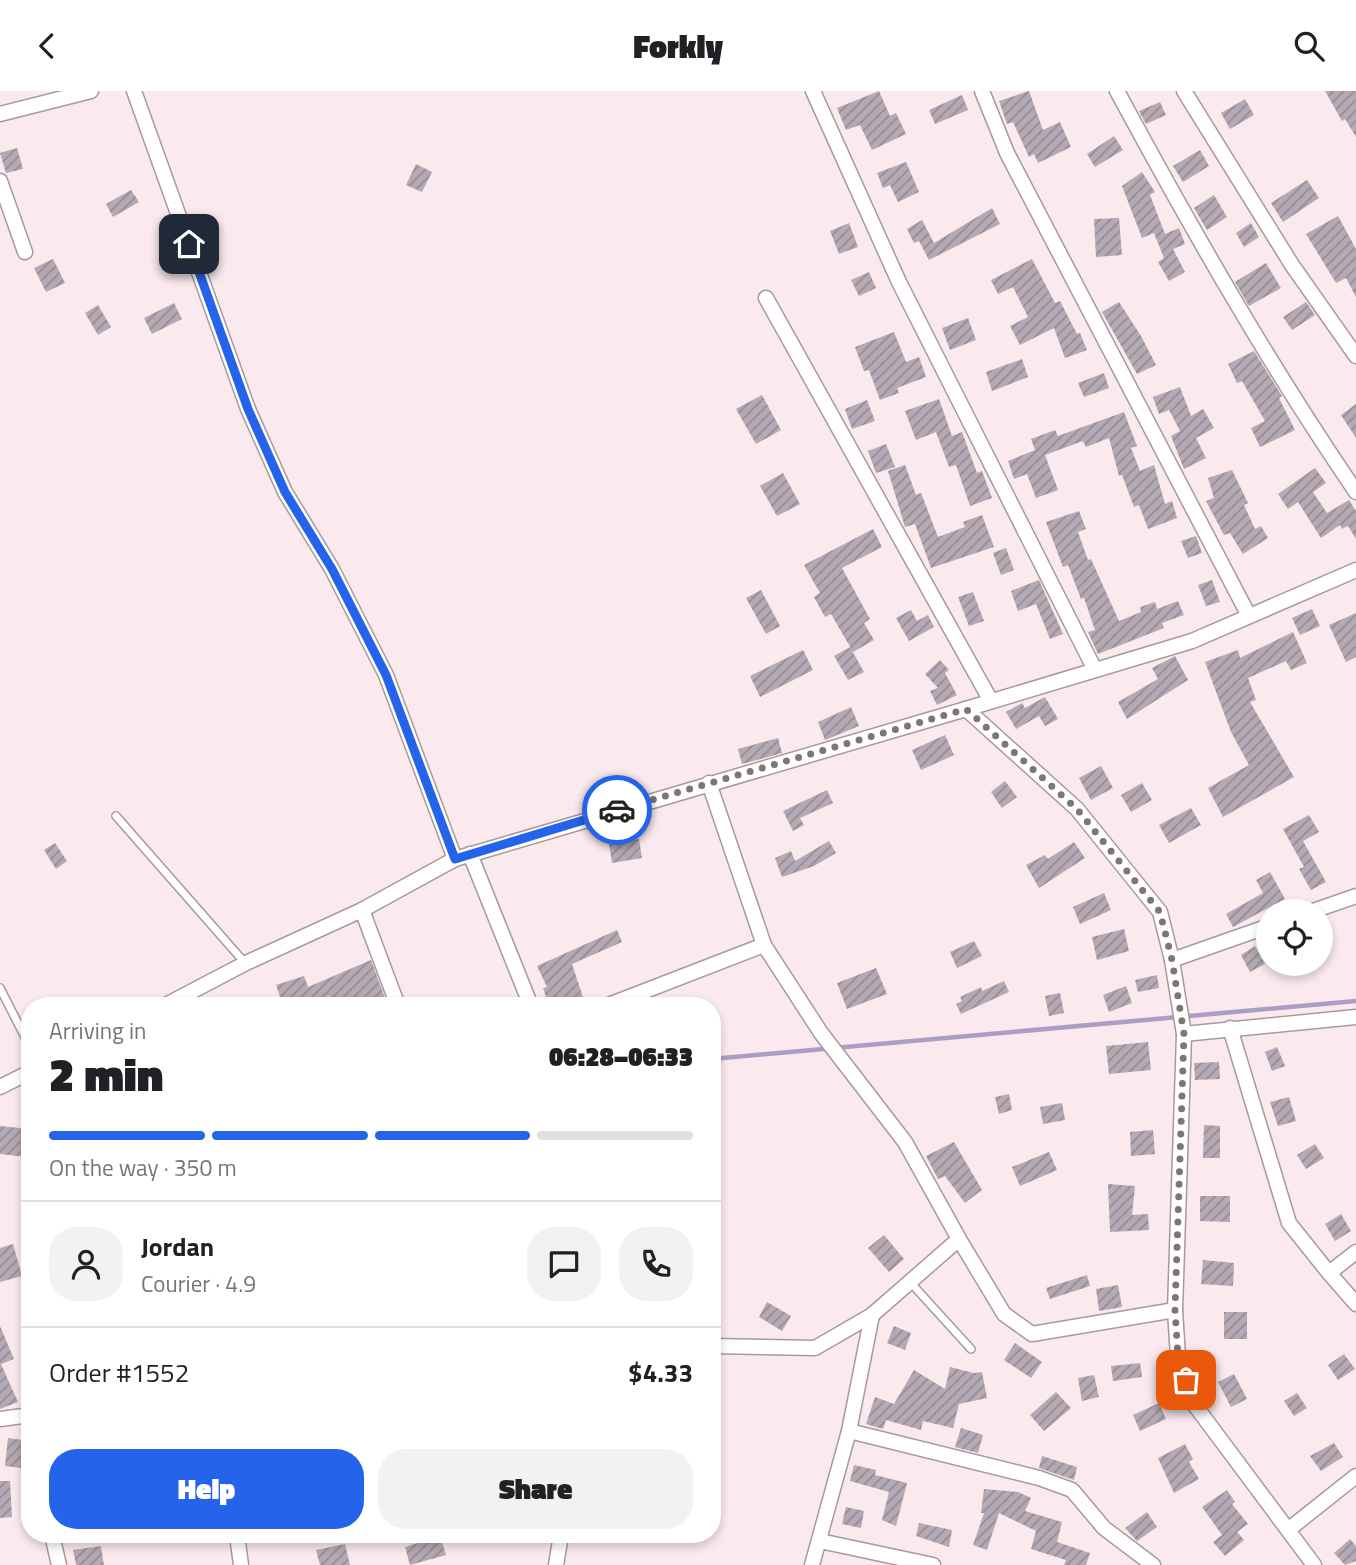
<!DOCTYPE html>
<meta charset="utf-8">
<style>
:root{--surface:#fff;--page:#f2f2f2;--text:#202124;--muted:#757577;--line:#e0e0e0;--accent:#2563eb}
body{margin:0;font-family:"Titillium Web",sans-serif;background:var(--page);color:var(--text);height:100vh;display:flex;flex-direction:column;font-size:26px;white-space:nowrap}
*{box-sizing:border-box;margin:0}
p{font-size:23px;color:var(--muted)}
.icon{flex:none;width:38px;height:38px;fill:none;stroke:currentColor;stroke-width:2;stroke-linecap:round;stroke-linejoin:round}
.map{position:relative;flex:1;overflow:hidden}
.details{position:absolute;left:21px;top:906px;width:700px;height:546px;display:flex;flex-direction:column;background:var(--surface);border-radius:28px;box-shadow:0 4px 10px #0003}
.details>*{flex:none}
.buttons{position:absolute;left:1256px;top:808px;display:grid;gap:14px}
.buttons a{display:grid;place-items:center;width:77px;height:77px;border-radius:50%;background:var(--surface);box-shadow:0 4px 10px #0003;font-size:35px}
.pin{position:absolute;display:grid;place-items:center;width:60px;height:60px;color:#fff;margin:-30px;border-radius:14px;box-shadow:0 4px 10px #0006}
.courier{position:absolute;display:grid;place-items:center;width:70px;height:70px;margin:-35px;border:5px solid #2563eb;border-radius:50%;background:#fff;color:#222;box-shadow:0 2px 9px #0007}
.overview em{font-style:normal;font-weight:800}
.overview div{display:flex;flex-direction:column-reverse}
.overview{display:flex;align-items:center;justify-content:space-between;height:119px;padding:0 28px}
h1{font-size:46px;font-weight:800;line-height:52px}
.bar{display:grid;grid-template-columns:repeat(4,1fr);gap:10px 7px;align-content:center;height:84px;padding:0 28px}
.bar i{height:9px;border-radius:5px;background:var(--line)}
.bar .current{background:var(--accent)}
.bar p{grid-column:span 4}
.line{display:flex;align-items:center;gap:18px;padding:0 28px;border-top:2px solid var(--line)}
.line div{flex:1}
.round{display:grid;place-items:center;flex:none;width:74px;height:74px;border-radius:28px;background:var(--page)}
.primary-button{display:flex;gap:14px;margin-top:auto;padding:14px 28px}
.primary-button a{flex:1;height:80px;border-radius:28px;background:var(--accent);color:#fff;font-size:28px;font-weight:800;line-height:80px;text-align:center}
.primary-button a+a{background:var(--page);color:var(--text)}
header{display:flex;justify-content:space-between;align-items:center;height:91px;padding:0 28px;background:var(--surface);font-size:32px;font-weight:800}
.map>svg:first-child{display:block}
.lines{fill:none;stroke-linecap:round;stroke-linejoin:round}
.stream{stroke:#aa9fc3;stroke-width:4.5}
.building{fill:url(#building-hatch)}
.lane-casing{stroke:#a9999d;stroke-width:10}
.street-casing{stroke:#a9999d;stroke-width:17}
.lane{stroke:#fff;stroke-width:7}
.street{stroke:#fff;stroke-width:14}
.done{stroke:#7f7577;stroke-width:7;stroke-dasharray:0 12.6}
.route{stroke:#2563eb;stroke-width:9}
</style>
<header><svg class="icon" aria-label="back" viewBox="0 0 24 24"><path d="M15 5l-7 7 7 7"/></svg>Forkly<svg class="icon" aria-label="search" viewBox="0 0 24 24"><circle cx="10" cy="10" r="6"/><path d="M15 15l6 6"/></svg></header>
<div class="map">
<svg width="1356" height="1474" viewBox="0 0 1356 1474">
<defs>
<pattern id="building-hatch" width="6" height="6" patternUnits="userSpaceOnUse" patternTransform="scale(1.75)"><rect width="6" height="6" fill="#b5aab4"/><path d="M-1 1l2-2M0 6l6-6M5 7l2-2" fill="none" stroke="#948b93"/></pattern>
</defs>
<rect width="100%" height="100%" fill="#fae9ed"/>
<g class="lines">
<!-- stream -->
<polyline class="stream" points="712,968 1356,910"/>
</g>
<!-- building -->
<g class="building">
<polygon points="879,0 890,25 896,22 906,43 872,59 860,34 846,39 837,17"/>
<polygon points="1029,0 1043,39 1060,31 1071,56 1038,72 1034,63 1029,66 1013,31 1007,33 999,10"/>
<polygon points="1325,0 1356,0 1356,46 1345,28 1342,30"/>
<polygon points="962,4 968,19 935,33 929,19"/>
<polygon points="1245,8 1254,24 1230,38 1221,22"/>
<polygon points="1160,11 1166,24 1146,33 1139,20"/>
<polygon points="1114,45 1123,59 1095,76 1087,63"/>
<polygon points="17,57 23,78 6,82 0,62"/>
<polygon points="1200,59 1209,75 1183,91 1173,75"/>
<polygon points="906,71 919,101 898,111 890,94 883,97 877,82"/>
<polygon points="416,73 432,81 422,101 406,94"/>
<polygon points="1142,81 1155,101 1150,104 1165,143 1179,137 1185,153 1173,158 1185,181 1169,190 1158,171 1164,167 1154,142 1142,147 1122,95"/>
<polygon points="1307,89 1319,107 1283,131 1271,112"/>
<polygon points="131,99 139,111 113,126 106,113"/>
<polygon points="1214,104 1227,126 1207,139 1194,117"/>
<polygon points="992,117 1000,133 929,169 919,150 914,152 907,138 922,129 934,152"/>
<polygon points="1338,125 1356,158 1356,206 1346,187 1336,192 1306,143"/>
<polygon points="1119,127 1122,164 1096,166 1094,128"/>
<polygon points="849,132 858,156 839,163 830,140"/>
<polygon points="1251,132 1259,146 1244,156 1236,142"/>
<polygon points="53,168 65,192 46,201 34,177"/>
<polygon points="1032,168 1055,212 1060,210 1077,243 1080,242 1087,259 1065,267 1054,237 1020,254 1010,235 1028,226 1013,196 998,203 991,189"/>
<polygon points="1266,172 1281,197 1249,215 1235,191"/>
<polygon points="869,181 876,197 859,205 851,189"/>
<polygon points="1119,211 1141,245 1156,274 1137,283 1102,221"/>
<polygon points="1306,211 1315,224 1292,239 1283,226"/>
<polygon points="174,212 182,228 152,243 144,227"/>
<polygon points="98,214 111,236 98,244 85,222"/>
<polygon points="968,227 976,249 950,259 942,237"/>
<polygon points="894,241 906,271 919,266 926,286 897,297 899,302 880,309 869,279 864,280 855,256"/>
<polygon points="1254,260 1282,305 1279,307 1295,339 1260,356 1251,337 1265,330 1242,290 1237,292 1228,273"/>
<polygon points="1022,268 1028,286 992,300 986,281"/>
<polygon points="1104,282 1109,297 1084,306 1078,292"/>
<polygon points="1180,296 1191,325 1203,318 1214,337 1196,347 1206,367 1184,378 1171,345 1180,340 1169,319 1159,323 1153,306"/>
<polygon points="762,304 781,339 756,353 736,318"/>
<polygon points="939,308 952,345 962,341 977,382 982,380 992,407 970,415 956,374 949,376 936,341 916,349 905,320"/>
<polygon points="867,309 875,330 852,338 845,318"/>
<polygon points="1356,313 1356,347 1341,324"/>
<polygon points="1124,321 1137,355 1131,357 1140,380 1154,374 1165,413 1172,410 1177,427 1148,438 1139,414 1134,416 1122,384 1119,385 1109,347 1086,356 1083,350 1045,364 1058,399 1036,407 1027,383 1014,388 1008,370 1035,359 1031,348 1055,339 1058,345"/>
<polygon points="886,353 895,376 876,382 868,360"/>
<polygon points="905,374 916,404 921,402 938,446 965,436 963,431 982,424 994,456 931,477 915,433 905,436 888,380"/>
<polygon points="1315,377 1326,392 1313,401 1327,422 1349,409 1356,420 1356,448 1348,435 1342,438 1340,434 1321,447 1298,411 1288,418 1278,403"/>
<polygon points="1232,379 1248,412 1244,414 1255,438 1261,435 1268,447 1243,463 1230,442 1224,444 1206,410 1214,407 1208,387"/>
<polygon points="783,382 800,413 777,425 760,395"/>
<polygon points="1079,420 1086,438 1078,441 1088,469 1091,468 1119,530 1141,521 1140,516 1155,511 1157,518 1178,510 1184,524 1162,532 1164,537 1098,563 1088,541 1095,539 1084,507 1081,508 1068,474 1063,476 1046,431"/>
<polygon points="873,438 882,456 842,477 870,528 864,532 874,549 853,561 831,523 825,526 814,506 820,502 804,474"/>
<polygon points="1196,445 1202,462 1188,467 1181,450"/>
<polygon points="1006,457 1014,479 1001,484 993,462"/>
<polygon points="1039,489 1063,543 1050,548 1036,513 1018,520 1011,500"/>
<polygon points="1212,489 1220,511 1206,515 1198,494"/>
<polygon points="761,499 780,535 766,543 746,507"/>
<polygon points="973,501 984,530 969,535 958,506"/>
<polygon points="1312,518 1320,535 1300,544 1292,527"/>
<polygon points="911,519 917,530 928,524 934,536 909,550 896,527"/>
<polygon points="1356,522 1356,566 1346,571 1329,534"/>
<polygon points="1293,541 1307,572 1291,579 1286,570 1248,587 1256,609 1250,611 1294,686 1223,726 1208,697 1249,674 1231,641 1205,571 1238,559 1240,567"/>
<polygon points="850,556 864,581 848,589 834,565"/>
<polygon points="803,559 813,579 760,606 750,585"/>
<polygon points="1175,565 1188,589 1127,628 1118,611 1158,588 1152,577"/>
<polygon points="940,569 949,579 945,582 957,604 937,614 930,600 938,597 925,583"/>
<polygon points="1045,606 1058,628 1045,635 1039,625 1016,638 1006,621 1022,612 1025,617"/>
<polygon points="851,616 859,635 825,649 818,631"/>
<polygon points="945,644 954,664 921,679 912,659"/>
<polygon points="778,647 782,662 742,673 738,658"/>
<polygon points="1101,675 1113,697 1091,709 1079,687"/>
<polygon points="1005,690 1017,706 1002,717 991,701"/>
<polygon points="1142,692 1152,709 1131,721 1121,704"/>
<polygon points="827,699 833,712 800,727 804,734 793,740 783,720"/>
<polygon points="1191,717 1201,734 1169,752 1159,734"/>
<polygon points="1309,724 1319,741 1303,750 1326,791 1311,799 1299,778 1304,776 1283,738"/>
<polygon points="639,748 642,767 612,772 609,752"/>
<polygon points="829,750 836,762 814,775 782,786 775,767 791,760 795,770"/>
<polygon points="1074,751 1085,767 1039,797 1026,774 1045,764 1048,768"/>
<polygon points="55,752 67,770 56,778 44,759"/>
<polygon points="1270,781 1285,808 1233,836 1226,823 1263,802 1256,789"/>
<polygon points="1104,802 1111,819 1080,833 1073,816"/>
<polygon points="1124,838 1129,860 1097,869 1092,846"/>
<polygon points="617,839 622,851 572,873 583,906 549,915 543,897 547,896 537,875"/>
<polygon points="974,850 982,865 957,877 950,861"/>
<polygon points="1255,855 1265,873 1250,881 1241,864"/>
<polygon points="371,869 388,915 333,915 329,905 297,915 283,915 276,894 304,885 308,896"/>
<polygon points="876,877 887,903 847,918 837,892"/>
<polygon points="1157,884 1159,897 1138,901 1135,889"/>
<polygon points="1004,890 1009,901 961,923 956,913 962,910 960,906 981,896 982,900"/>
<polygon points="1126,895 1132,912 1109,921 1103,904"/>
<polygon points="1060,902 1064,922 1049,925 1045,905"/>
<polygon points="1148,951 1151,979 1109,983 1106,955"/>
<polygon points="1277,956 1285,975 1272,980 1265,961"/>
<polygon points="1219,971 1220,988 1195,989 1194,972"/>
<polygon points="1009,1003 1012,1019 999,1023 995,1006"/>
<polygon points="1289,1006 1296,1030 1278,1035 1270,1011"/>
<polygon points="1062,1012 1065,1029 1043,1033 1040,1016"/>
<polygon points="1204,1034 1220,1035 1220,1067 1203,1067"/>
<polygon points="0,1035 30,1038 27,1066 0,1063"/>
<polygon points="1153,1039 1155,1063 1131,1065 1130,1041"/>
<polygon points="954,1051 982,1099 965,1112 945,1085 938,1088 926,1065"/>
<polygon points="1315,1053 1324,1067 1306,1078 1297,1064"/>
<polygon points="1049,1061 1057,1079 1020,1095 1012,1076"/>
<polygon points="1108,1093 1135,1095 1132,1124 1148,1123 1149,1139 1110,1141"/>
<polygon points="1200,1105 1230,1105 1230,1131 1200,1130"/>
<polygon points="1341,1123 1351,1140 1335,1150 1325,1133"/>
<polygon points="884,1144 904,1168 889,1181 868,1157"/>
<polygon points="13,1153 22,1185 0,1191 0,1157"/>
<polygon points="1203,1169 1234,1172 1233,1195 1201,1193"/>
<polygon points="1087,1184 1090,1195 1050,1208 1046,1197"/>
<polygon points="1118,1194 1122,1216 1099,1220 1096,1198"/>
<polygon points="767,1211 791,1225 782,1240 759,1226"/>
<rect x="1224" y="1221" width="23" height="27"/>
<polygon points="0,1235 14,1268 1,1273 18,1311 0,1318"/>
<polygon points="894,1235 911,1242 905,1259 887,1252"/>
<polygon points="1015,1252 1042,1271 1031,1287 1004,1269"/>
<polygon points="1344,1263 1355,1278 1338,1289 1328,1274"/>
<polygon points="1140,1272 1142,1286 1113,1290 1111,1275"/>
<polygon points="950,1276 974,1282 982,1281 987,1307 959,1313 953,1337 923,1330 921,1339 886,1329 883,1338 866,1333 875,1306 894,1313 914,1279 945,1298"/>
<polygon points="1234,1283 1247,1308 1231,1316 1218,1291"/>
<polygon points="1094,1284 1099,1306 1082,1310 1078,1287"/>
<polygon points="1056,1301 1071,1317 1044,1340 1030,1324"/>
<polygon points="1297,1302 1307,1317 1294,1325 1284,1310"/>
<polygon points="1159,1312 1166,1328 1140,1340 1133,1324"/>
<polygon points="961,1337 983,1344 978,1362 955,1356"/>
<polygon points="8,1347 30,1350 30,1378 5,1375"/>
<polygon points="1334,1352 1343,1366 1321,1380 1310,1365"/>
<polygon points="1185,1353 1193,1368 1189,1371 1199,1388 1174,1402 1158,1367"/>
<polygon points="1042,1365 1077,1376 1074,1389 1039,1377"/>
<polygon points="854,1374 876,1379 875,1384 907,1392 896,1435 882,1429 889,1401 850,1390"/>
<polygon points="0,1390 10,1390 12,1426 0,1427"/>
<polygon points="984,1398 1018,1401 1031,1407 1025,1420 1062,1431 1057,1451 1090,1462 1086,1474 1064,1474 1066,1469 1031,1458 1036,1440 999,1422 987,1459 973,1454 984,1422 981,1422"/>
<polygon points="1227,1399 1235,1411 1232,1413 1248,1433 1237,1441 1244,1449 1225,1465 1213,1451 1222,1444 1202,1416"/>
<polygon points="846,1416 864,1420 861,1437 842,1433"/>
<polygon points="1147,1421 1157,1436 1137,1450 1125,1437"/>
<polygon points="919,1432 952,1439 949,1456 916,1445"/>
<polygon points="440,1445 446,1464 410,1474 405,1456"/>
<polygon points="1350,1448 1356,1455 1356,1470 1345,1474 1334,1462"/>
<polygon points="345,1453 350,1474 320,1474 316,1459"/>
<polygon points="101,1455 104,1474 76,1474 73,1459"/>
</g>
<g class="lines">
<defs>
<g id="lane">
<polyline points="116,725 245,872"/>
<polyline points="0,897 30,956"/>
<polyline points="910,1191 971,1258"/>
</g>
<g id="street">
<polyline points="134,0 248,318 285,401 332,478 386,584 455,768"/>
<polyline points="813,0 899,191 1095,579"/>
<polyline points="982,0 1007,62 1249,525"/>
<path d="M1117,0C1191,137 1268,272 1356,401"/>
<polyline points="1184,0 1292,174 1356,265"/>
<polyline points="0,23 91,0"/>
<polyline points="0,90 25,161"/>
<polyline points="766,207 991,610"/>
<polyline points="966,618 1192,550 1356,479"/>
<polyline points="709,692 764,854 821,942 905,1051 959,1148 872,1224 815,1257 712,1255"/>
<polyline points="470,763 531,915"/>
<polyline points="362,819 398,915"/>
<polyline points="1310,821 1356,805"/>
<polyline points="1172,869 1269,835"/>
<polyline points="164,915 246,872 362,819 455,768 966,618 1077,718 1160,821 1172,869 1184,943 1175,1219 1178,1266 1194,1313 1314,1474"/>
<polyline points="606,915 764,854"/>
<polyline points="1230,937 1289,1132 1329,1182 1356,1161"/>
<polyline points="1184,943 1356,926"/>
<polyline points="0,996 30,981"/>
<polyline points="959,1148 1004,1223 1032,1243 1175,1219"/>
<polyline points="1329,1182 1356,1213"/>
<polyline points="872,1224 849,1340 1039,1387 1072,1399 1104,1437 1153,1474"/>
<polyline points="0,1328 30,1324"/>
<polyline points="1288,1439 1356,1385"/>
<polyline points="52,1444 59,1474"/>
<polyline points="237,1444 241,1474"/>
<polyline points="820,1450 933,1474"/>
<polyline points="556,1474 561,1444"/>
<polyline points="812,1474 849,1340"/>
</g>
</defs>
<!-- lane casing -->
<use href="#lane" class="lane-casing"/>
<!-- street casing -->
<use href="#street" class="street-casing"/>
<!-- lane -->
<use href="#lane" class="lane"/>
<!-- street -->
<use href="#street" class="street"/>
</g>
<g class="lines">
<!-- done -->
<polyline class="done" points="617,719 966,618 1077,718 1160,821 1172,869 1184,943 1175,1219 1178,1266 1186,1289"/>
<!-- route -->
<polyline class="route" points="189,153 248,318 285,401 332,478 386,584 455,768 617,719"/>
</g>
</svg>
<div class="buttons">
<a><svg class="icon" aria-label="locate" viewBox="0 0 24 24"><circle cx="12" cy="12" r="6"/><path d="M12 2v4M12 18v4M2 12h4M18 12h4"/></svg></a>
</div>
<div class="pin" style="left:1186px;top:1289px;background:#ea580c"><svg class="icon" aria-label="bag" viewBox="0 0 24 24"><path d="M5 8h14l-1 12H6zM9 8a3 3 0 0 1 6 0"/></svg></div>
<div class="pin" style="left:189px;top:153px;background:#1f2937"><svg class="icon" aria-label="home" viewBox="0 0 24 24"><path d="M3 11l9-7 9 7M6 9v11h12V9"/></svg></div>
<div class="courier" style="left:617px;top:719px"><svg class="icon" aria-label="car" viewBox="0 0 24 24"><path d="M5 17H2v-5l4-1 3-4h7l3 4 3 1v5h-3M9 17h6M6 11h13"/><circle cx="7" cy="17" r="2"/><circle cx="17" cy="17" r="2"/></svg></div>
<section class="details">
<div class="overview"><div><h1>2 min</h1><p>Arriving in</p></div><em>06:28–06:33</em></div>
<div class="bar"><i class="current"></i><i class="current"></i><i class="current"></i><i></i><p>On the way · 350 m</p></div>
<div class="line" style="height:126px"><a class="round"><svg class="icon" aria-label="person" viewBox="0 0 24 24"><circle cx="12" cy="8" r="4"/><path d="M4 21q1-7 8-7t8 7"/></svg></a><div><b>Jordan</b><p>Courier · 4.9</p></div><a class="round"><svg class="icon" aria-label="chat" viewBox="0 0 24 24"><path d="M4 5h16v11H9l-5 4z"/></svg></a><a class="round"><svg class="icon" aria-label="phone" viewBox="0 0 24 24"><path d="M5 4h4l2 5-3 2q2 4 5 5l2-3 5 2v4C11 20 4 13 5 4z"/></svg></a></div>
<div class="line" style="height:91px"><div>Order #1552</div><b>$4.33</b></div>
<div class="primary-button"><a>Help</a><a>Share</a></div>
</section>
</div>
